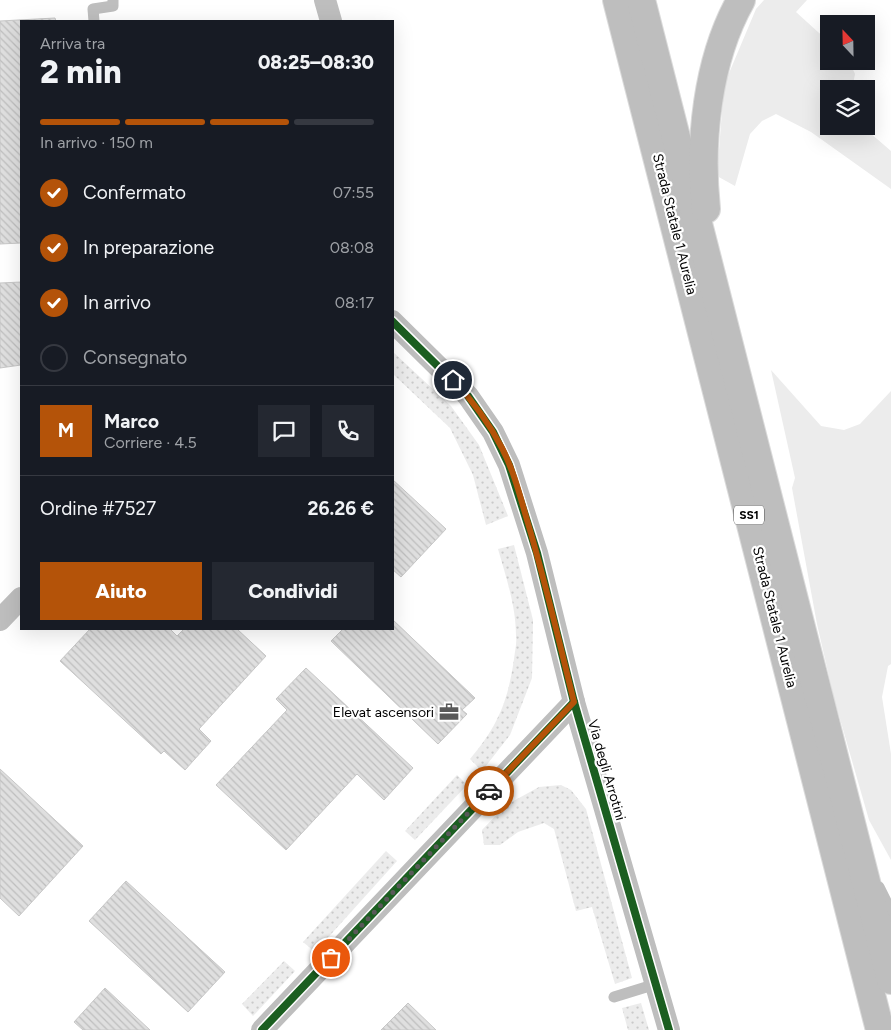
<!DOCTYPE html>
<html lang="it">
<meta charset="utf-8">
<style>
:root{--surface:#171b24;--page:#242831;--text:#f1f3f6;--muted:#9ea1a6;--line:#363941;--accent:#b45309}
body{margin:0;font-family:Figtree,sans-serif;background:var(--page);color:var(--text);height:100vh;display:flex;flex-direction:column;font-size:19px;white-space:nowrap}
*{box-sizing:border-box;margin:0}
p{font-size:16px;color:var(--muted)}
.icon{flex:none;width:28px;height:28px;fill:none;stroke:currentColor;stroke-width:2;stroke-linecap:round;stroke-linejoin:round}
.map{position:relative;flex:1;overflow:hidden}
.side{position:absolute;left:20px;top:20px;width:374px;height:610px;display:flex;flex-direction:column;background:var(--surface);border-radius:0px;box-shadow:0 5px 20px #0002}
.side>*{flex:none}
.needle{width:32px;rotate:338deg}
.tools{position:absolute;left:820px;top:15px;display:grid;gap:10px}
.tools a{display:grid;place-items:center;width:55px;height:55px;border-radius:0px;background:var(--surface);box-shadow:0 5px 20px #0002;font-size:25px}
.pin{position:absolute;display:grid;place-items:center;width:42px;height:42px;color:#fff;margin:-21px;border:2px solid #fff;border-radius:50%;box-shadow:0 1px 5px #0007}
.courier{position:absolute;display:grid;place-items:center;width:50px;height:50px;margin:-25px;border:4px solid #b45309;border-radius:50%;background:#fff;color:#222;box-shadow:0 1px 6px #0007}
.headline em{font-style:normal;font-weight:800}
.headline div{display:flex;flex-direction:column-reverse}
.headline{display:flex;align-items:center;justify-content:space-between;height:85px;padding:0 20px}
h1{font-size:32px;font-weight:800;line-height:38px}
.bar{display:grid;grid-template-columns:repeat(4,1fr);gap:8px 5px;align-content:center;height:60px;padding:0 20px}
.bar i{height:6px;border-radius:4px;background:var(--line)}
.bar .active{background:var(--accent)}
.bar p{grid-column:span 4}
.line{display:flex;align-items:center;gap:12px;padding:0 20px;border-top:1px solid var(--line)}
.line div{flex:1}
.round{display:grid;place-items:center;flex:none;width:52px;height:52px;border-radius:0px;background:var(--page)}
ol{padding:0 20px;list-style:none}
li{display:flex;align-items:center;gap:15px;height:55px}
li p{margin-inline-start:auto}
li .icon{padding:5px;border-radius:50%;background:var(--accent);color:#fff;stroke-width:4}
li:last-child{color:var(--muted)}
li i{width:28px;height:28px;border:2px solid var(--line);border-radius:50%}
.cta{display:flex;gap:10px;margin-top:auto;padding:10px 20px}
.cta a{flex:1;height:58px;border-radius:0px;background:var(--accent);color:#fff;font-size:20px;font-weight:800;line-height:58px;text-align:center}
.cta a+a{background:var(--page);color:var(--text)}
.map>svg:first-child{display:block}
.grass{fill:#ececec}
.park{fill:url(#park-dots)}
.building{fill:url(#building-back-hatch);stroke:#c7c7c7}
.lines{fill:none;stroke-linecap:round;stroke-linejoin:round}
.highway-casing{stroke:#dbdbdb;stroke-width:30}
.lane{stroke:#bebebe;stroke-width:11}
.street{stroke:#bebebe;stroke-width:22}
.highway{stroke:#bebebe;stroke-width:28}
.cycleway-casing{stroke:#fff;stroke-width:11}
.cycleway{stroke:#1b5e20;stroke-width:8}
.done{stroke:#595959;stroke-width:5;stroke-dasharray:0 9}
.route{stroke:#b45309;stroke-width:6}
.labels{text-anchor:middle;stroke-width:4.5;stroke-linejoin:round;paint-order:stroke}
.shield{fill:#fff;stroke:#4c4c4c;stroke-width:1}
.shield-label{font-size:12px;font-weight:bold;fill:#000}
.street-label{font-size:14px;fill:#000;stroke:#fff}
.poi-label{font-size:14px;fill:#000;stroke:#fff;text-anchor:end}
</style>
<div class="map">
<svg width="891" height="1030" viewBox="0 0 891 1030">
<defs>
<pattern id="park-dots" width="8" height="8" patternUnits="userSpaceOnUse" patternTransform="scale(1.25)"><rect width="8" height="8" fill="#ececec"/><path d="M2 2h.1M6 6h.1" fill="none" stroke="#c9c9c9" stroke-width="1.8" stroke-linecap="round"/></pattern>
<pattern id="building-back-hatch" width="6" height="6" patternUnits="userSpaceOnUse" patternTransform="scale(1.25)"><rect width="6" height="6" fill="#dfdfdf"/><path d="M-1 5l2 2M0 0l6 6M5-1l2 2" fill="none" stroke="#bebebe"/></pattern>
</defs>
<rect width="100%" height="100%" fill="#fff"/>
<!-- grass -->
<g class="grass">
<polygon points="764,0 807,0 796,12 829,42 829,61 849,61 855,74 852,89 829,89 829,126 862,126 891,151 891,189 811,132 776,114 762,121 750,134 735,186 717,176 724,85 756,9"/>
<polygon points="771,370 821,426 844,430 860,424 891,391 891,664 888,666 882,697 891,754 891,860 869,820 834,698 817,624 792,488 795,478"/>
</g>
<!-- park -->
<g class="park">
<polygon points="392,351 451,406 479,445 508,516 486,525 473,475 450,428 393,374"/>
<path d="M514,545L533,620L532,678L510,735L482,771L470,759C498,726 508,701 514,659C515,651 517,643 516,636C516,606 506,577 498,549Z"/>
<polygon points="457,775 467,785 415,840 405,831"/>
<polygon points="561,785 571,790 586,809 632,978 615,984 592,907 576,911 554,829 544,823 518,832 500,845 484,845 482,830 506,805 539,787"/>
<polygon points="386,851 397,861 315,952 303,942"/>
<polygon points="284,961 295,971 253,1016 242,1004"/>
<polygon points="641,1003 649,1030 628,1030 622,1008"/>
</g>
<!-- building -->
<g class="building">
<polygon points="55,18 56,21 21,21 21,243 0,244 0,21"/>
<polygon points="21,282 21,365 0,368 0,283"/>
<polygon points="392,479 446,529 401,577 392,569"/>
<polygon points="392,619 475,698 462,710 467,714 438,744 331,641 343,629 392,629"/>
<polygon points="90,629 170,629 177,636 184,629 237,629 266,656 199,729 211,741 185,770 164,751 161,754 60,661"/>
<polygon points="306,668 413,768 384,800 357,774 286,850 216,785 287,710 276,699"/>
<polygon points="0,769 83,846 19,916 0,898"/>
<polygon points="126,881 225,972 188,1012 89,921"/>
<polygon points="105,988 150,1030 83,1030 74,1022"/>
<polygon points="408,1003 436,1030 381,1030"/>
</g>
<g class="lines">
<defs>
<g id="highway">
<polyline points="617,0 880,1030"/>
<polyline points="641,0 891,980"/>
<path d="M706,209C699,142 707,60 741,0"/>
</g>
</defs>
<!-- highway casing -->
<use href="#highway" class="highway-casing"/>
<!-- lane -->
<g class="lane">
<polyline points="94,21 93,9 113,6 113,0"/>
<polyline points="879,887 887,903 891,920"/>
<polyline points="614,997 656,984"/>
</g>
<!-- street -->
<g class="street">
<polyline points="325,0 331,21"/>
<polyline points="392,321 468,396 493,432 509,465 537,553 574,702 669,1030"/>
<polyline points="0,620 21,598"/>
<polyline points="262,1030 574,702"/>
</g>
<!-- highway -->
<use href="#highway" class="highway"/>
<defs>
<g id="cycleway">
<polyline points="392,321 468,396 493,432 509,465 537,553 574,702 669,1030"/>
<polyline points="262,1030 574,702"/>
</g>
</defs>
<!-- cycleway casing -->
<use href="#cycleway" class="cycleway-casing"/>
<!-- cycleway -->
<use href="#cycleway" class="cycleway"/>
</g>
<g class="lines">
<!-- done -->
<polyline class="done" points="331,958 489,791"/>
<!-- route -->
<path class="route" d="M453,380C473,401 489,423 502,448C514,471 520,496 527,520C545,580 559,641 574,702L489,791"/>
</g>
<!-- icons -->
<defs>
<symbol id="office-bare" viewBox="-9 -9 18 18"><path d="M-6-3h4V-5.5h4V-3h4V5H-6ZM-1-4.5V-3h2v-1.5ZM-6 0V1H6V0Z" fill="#595959" stroke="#fff" stroke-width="2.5" paint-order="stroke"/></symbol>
</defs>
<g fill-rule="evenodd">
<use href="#office-bare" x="435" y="698" width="28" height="28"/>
</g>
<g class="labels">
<!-- shield labels -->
<rect class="shield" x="734" y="505.5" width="30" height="19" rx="4"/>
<g class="shield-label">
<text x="749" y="519">SS1</text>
</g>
<!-- street labels -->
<g class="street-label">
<text transform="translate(675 224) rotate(76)" y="5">Strada Statale 1 Aurelia</text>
<text transform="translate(775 617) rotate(76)" y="5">Strada Statale 1 Aurelia</text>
<text transform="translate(607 770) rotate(74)" y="5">Via degli Arrotini</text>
</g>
<!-- poi labels -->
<g class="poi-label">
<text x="434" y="717">Elevat ascensori</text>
</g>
</g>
</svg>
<div class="tools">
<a><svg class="needle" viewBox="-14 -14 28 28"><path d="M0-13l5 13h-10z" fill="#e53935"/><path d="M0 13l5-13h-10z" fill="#9ea1a6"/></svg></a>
<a><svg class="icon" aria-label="layers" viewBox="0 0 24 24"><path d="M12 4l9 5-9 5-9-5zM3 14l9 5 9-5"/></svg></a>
</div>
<div class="pin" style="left:331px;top:958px;background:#ea580c"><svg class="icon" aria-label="bag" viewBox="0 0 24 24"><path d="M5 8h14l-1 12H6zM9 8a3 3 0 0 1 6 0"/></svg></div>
<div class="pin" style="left:453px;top:380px;background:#1f2937"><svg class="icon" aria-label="home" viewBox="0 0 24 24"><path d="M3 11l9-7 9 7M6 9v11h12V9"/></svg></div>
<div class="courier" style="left:489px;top:791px"><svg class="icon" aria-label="car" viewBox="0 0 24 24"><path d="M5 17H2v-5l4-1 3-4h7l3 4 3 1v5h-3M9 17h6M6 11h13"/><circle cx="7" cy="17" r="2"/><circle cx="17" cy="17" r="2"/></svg></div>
<section class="side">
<div class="headline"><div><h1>2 min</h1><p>Arriva tra</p></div><em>08:25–08:30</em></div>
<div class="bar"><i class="active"></i><i class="active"></i><i class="active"></i><i></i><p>In arrivo · 150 m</p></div>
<ol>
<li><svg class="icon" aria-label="check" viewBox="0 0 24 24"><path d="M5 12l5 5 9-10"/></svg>Confermato<p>07:55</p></li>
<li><svg class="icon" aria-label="check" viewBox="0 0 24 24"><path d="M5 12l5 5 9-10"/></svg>In preparazione<p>08:08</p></li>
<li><svg class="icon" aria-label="check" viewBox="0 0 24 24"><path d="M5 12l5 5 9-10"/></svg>In arrivo<p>08:17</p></li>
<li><i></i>Consegnato</li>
</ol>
<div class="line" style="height:90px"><b class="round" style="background:var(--accent);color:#fff">M</b><div><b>Marco</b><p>Corriere · 4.5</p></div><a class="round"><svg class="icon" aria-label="chat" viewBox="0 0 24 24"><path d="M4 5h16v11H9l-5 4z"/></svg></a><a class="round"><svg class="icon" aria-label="phone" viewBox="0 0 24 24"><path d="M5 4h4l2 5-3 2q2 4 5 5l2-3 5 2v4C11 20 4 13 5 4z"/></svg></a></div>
<div class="line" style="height:65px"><div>Ordine #7527</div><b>26.26 €</b></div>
<div class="cta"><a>Aiuto</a><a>Condividi</a></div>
</section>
</div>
